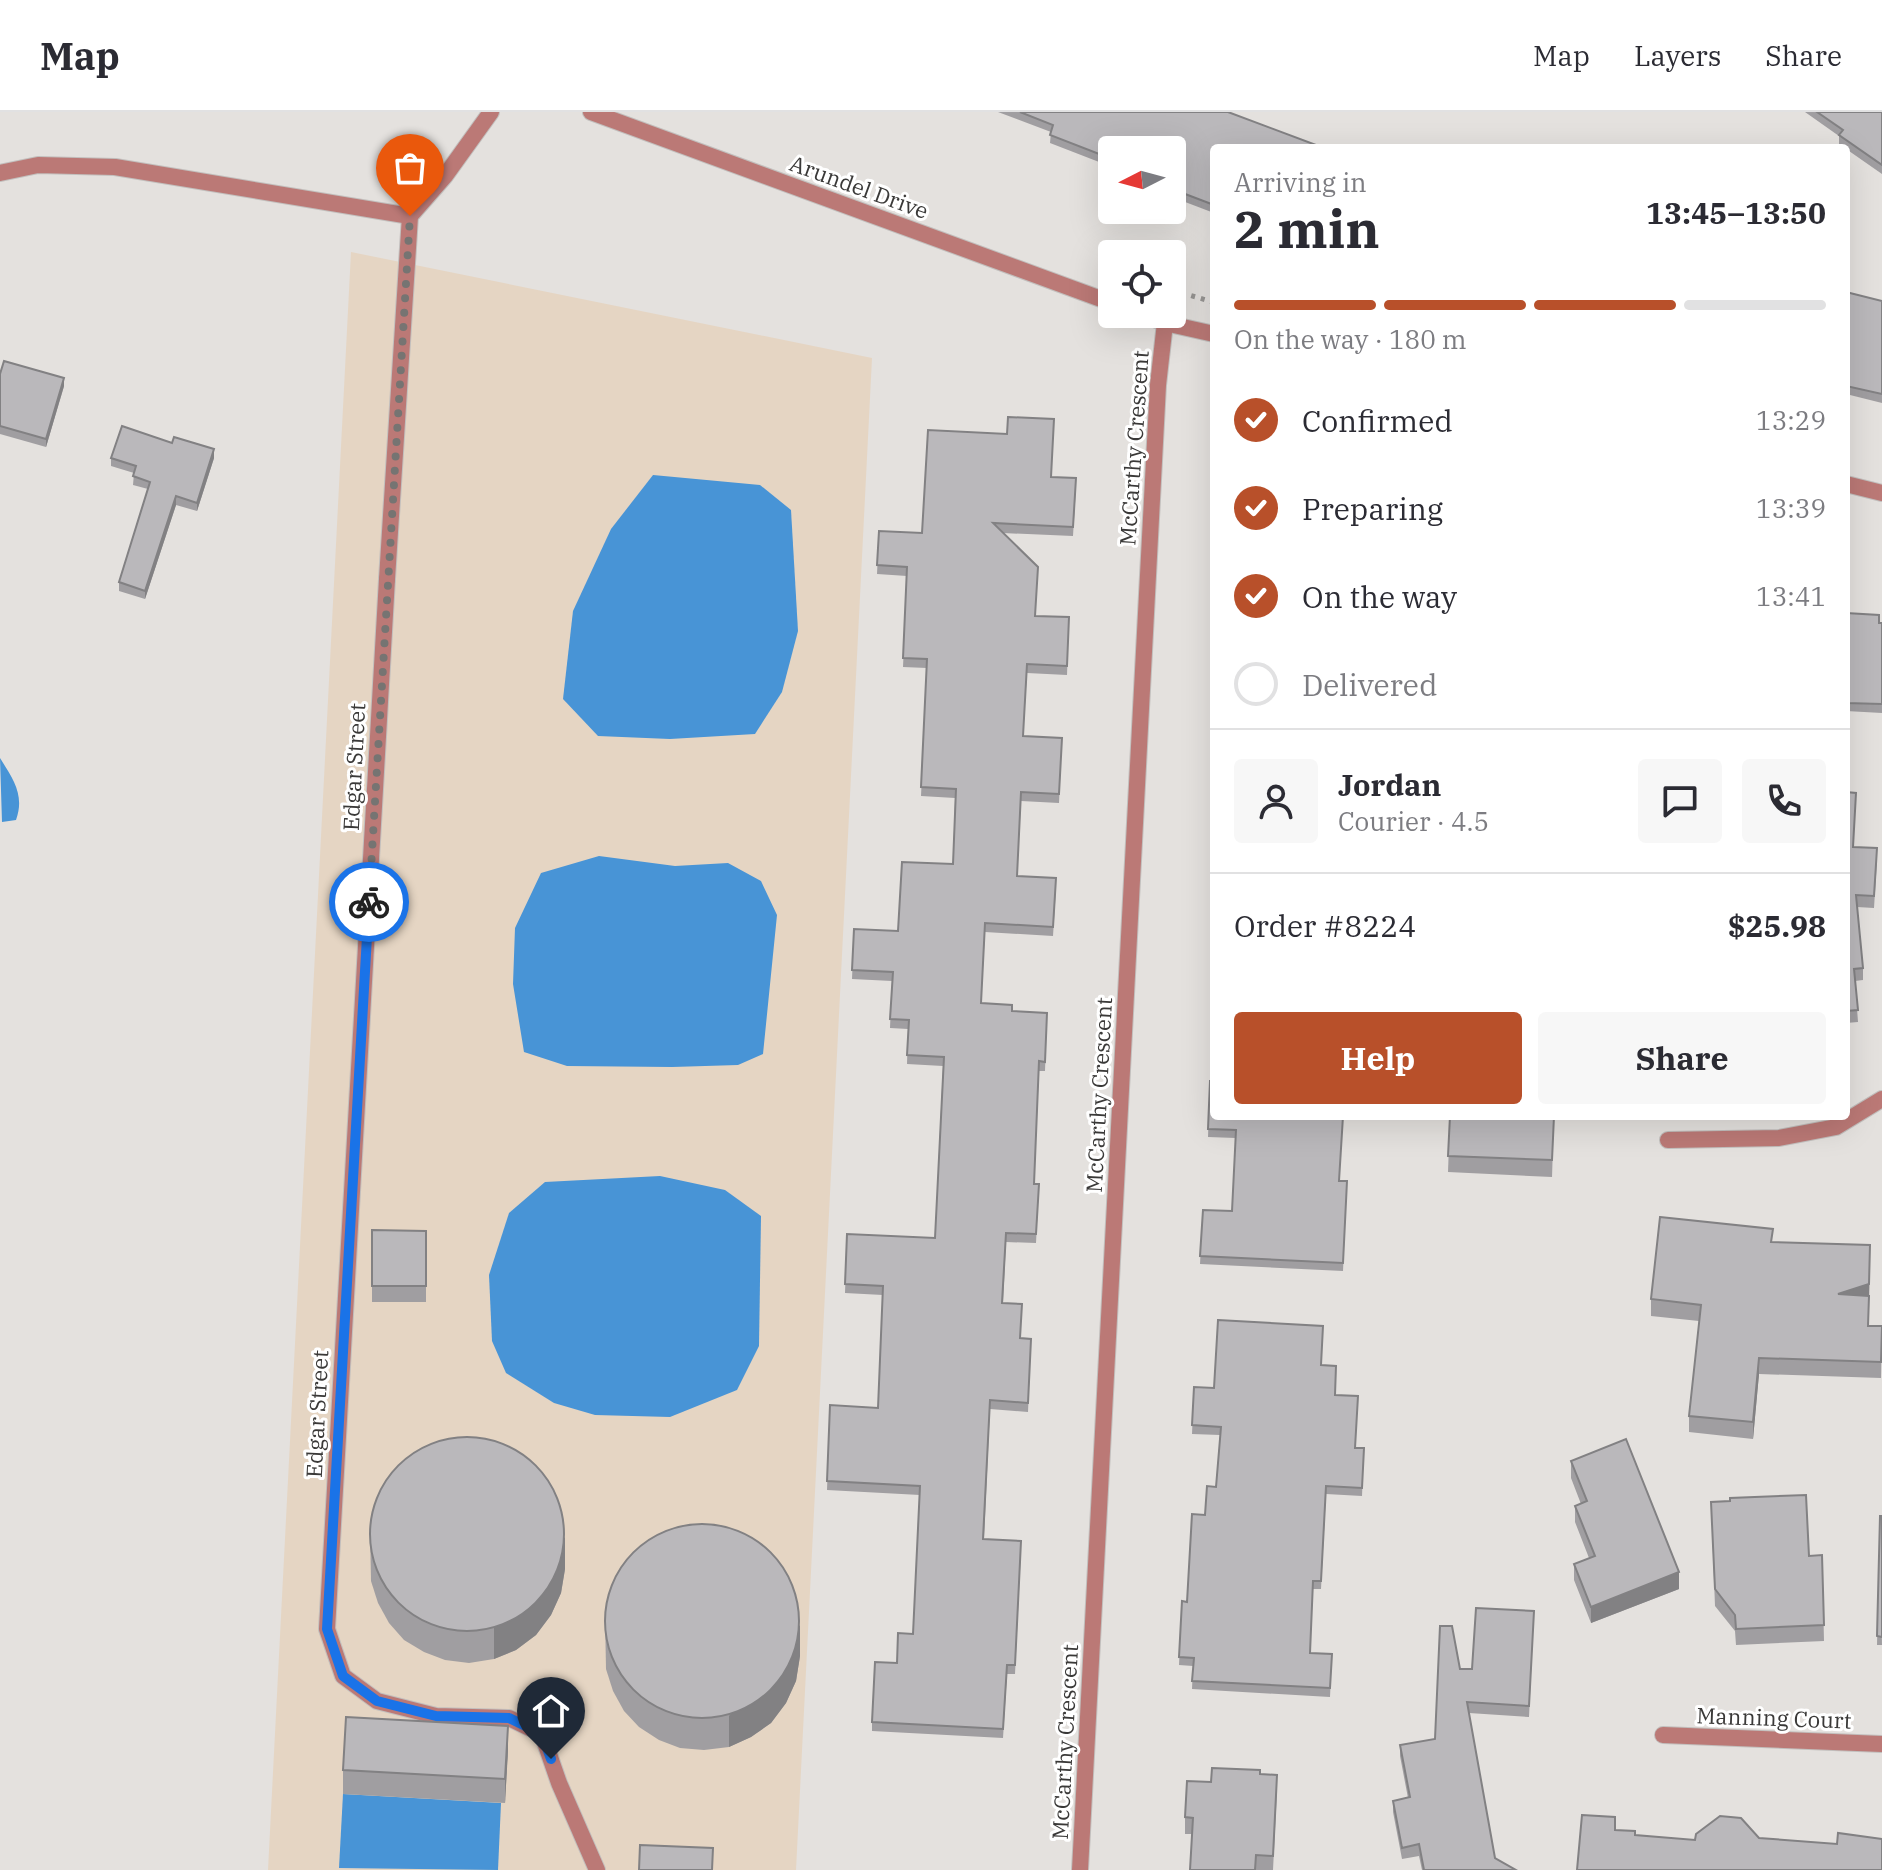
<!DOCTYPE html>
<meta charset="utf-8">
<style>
:root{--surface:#fff;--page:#f7f7f7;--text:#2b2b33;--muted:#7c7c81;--line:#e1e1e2;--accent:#b8502a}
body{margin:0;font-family:"IBM Plex Serif",serif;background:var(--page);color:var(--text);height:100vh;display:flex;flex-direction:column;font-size:30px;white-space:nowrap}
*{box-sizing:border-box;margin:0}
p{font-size:26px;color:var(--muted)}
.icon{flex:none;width:44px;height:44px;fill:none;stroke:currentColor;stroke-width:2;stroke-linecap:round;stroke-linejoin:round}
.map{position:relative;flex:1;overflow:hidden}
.drawer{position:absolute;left:1210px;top:32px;width:640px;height:976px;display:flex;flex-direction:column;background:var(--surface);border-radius:8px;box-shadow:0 8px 32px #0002}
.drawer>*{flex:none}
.needle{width:52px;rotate:264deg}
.buttons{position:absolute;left:1098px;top:24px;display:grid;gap:16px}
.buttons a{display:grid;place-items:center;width:88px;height:88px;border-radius:8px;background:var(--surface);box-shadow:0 8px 32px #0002;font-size:40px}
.pin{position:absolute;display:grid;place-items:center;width:68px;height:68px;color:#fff;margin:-82px -34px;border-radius:50% 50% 50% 0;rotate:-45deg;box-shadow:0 0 8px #0007}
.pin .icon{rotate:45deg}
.courier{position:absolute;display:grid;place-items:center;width:80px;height:80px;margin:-40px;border:6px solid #1a73e8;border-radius:50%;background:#fff;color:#222;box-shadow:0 2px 10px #0007}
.summary em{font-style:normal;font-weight:700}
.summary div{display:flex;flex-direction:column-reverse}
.summary{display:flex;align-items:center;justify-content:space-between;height:136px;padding:0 24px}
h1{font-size:52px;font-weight:700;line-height:60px}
.bar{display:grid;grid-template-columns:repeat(4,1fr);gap:12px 8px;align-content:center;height:96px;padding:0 24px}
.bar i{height:10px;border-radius:6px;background:var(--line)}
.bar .on{background:var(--accent)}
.bar p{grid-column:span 4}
.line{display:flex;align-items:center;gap:20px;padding:0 24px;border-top:2px solid var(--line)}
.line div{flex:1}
.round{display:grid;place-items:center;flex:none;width:84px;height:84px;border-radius:8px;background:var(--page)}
ol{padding:0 24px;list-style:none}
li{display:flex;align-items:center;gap:24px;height:88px}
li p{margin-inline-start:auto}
li .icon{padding:8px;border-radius:50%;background:var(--accent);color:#fff;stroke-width:4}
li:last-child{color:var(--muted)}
li i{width:44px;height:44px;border:4px solid var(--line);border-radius:50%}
.action{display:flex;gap:16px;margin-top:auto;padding:16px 24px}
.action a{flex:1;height:92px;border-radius:8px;background:var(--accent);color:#fff;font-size:32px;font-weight:700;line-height:92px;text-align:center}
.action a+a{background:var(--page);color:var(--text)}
header{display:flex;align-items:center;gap:48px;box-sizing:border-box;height:112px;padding:0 40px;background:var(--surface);border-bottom:2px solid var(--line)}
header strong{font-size:38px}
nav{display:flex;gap:44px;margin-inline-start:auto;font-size:28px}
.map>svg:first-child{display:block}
.industrial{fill:#e5d5c3}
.water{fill:#4894d6}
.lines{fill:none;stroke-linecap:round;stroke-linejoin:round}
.service-casing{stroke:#c2bfbd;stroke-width:18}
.minor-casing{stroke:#c2bfbd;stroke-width:18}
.path{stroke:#989694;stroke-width:5;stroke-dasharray:4 6;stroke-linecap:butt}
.service{stroke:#bb7976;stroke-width:16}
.minor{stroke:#bb7976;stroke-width:16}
.wall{fill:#a09ea1}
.shaded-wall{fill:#828183}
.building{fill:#bab8bb;stroke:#828183;stroke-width:2}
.done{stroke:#767472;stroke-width:8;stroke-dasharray:0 14.4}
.route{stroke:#1a73e8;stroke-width:10}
.labels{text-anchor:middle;stroke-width:6;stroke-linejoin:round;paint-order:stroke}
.street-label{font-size:22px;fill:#3a3938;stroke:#fff}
</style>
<header>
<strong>Map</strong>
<nav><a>Map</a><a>Layers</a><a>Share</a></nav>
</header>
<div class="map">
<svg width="1882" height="1758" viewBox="0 0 1882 1758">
<rect width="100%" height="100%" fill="#e4e1de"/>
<!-- industrial -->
<polygon class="industrial" points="351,140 872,246 796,1758 268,1758"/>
<!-- water -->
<g class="water">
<polygon points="653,363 760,373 791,398 798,519 782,580 755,622 670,627 598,624 563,587 573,499 611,417"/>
<path d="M0,646C13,667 25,683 16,708L2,710Z"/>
<polygon points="599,744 675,754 728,751 761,769 777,803 763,942 738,953 672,955 567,954 524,940 513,872 515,816 541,761"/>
<polygon points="660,1064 725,1078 761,1104 759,1234 737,1278 670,1305 595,1303 554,1291 506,1261 492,1229 489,1163 509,1101 545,1070"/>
<polygon points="343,1682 501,1691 498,1758 339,1756"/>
</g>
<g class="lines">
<defs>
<polyline id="service" points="387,467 327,1517 343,1564 377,1589 436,1604 509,1606 542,1622 559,1671 597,1758"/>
<g id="minor">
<polyline points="591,0 1112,191"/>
<polyline points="0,61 38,53 115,55 410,104"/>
<polyline points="1141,202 1165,211 1214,222"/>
<polyline points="1846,372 1882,381"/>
<polyline points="387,467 410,104 445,64 491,0"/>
<polyline points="1668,1028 1779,1026 1836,1015 1882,987"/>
<polyline points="1663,1623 1882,1632"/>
<polyline points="1080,1758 1158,273 1165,211"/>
</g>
</defs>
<!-- service casing -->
<use href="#service" class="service-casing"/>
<!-- minor casing -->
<use href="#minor" class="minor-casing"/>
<!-- path -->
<polyline class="path" points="1172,178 1213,190"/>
<!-- service -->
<use href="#service" class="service"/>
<!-- minor -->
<use href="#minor" class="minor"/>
</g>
<!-- wall -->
<g class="wall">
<polygon points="998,0 1228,0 1214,36 1214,101 1172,85 1172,38 1112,38 1112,55 1050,31 1051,20"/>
<polygon points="1805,0 1882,0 1882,62 1839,32 1839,24"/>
<polygon points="1846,180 1882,189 1882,291 1846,282"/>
<polygon points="0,262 64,274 46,335 0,322"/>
<polygon points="1007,322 1052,365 1076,375 1073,424 1003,421 1035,504 1069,505 1067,563 1027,561 1023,624 1062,626 1059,691 1021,689 1017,764 1056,776 1053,824 985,820 981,891 1012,899 1047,901 1045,959 1039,959 1034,1072 1039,1072 1036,1131 1006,1130 1003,1191 1020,1226 1031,1227 1028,1300 990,1297 984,1427 1021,1438 1015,1562 1007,1562 1003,1626 872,1619 872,1610 897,1551 913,1522 920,1383 827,1378 830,1293 878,1296 883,1183 845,1181 847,1122 935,1126 943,954 907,952 908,917 890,916 892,869 852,867 854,817 898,819 953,752 955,686 921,684 927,556 903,555 907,464 877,462 879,419 922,421"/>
<polygon points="111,346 214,346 197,399 176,393 145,487 119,479 119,470 148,377 133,373 134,361 111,354"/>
<polygon points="1846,501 1882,511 1882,601 1846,599"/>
<polygon points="1846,680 1854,735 1877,748 1874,796 1857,795 1863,856 1863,868 1855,869 1858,910 1846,911"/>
<polygon points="1210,969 1340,1069 1347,1069 1343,1159 1200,1152 1203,1098 1232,1099 1236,1026 1208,1025"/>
<polygon points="1450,1004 1554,1004 1552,1065 1448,1060"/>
<polygon points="372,1118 426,1119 426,1190 372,1190"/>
<polygon points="1773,1130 1868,1214 1882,1214 1881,1266 1759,1262 1753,1327 1689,1320 1689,1304 1699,1209 1651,1204 1651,1187"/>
<polygon points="1321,1253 1335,1283 1356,1336 1364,1336 1362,1384 1326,1382 1321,1477 1313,1477 1310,1541 1332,1542 1330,1585 1192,1577 1193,1554 1179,1553 1182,1489 1187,1490 1205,1403 1216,1375 1220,1323 1192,1322 1194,1275 1214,1276"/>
<polygon points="1571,1349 1679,1477 1591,1511 1574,1468 1574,1452 1589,1446 1575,1410 1575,1394 1581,1392 1571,1366"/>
<polygon points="1711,1390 1809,1444 1822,1443 1824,1529 1736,1533 1735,1519 1715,1494"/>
<polygon points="1880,1404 1882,1533 1877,1533"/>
<polygon points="370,1415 565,1457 561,1481 551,1503 536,1523 516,1538 494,1547 469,1551 445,1548 424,1540 404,1528 389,1511 378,1491 371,1469"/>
<polygon points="1534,1499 1529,1605 1469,1601 1495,1746 1516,1758 1422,1758 1419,1744 1402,1747 1393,1700 1393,1689 1408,1686 1400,1644 1400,1633 1435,1627 1460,1557 1472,1557"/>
<polygon points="605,1503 800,1544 796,1569 786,1591 771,1611 751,1625 729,1635 704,1638 680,1636 659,1628 639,1615 624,1599 613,1579 606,1557"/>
<polygon points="508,1638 505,1691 343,1682 343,1658"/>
<polygon points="1260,1662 1277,1679 1273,1758 1190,1758 1192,1722 1185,1722 1185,1705"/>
</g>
<!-- shaded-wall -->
<g class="shaded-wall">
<polygon points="64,266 64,274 46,335 46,327"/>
<polygon points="214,337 214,346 197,399 197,391"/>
<polygon points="176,384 176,393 145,487 145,479"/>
<polygon points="1870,1150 1868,1230 1838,1182"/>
<polygon points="1759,1246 1759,1262 1753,1327 1753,1310"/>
<polygon points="565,1425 565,1457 561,1481 551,1503 536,1523 516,1538 494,1547 494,1516"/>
<polygon points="1679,1460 1679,1477 1591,1511 1591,1495"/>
<polygon points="800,1513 800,1544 796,1569 786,1591 771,1611 751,1625 729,1635 729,1604"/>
<polygon points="508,1614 508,1638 505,1691 505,1667"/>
</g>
<!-- building -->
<g class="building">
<polygon points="1020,0 1228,0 1324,36 1214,36 1214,93 1172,77 1172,38 1112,38 1112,47 1050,23 1053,13"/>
<polygon points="1817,0 1882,0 1882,53 1839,23 1843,18"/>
<polygon points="1846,180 1882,189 1882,282 1846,274"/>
<polygon points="4,249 64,266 46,327 0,314 0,262"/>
<polygon points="1008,305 1054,307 1051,365 1076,366 1073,415 993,411 1038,455 1035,504 1069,505 1067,554 1027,552 1023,624 1062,626 1059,682 1021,680 1017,764 1056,766 1053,815 985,811 981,891 1012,893 1012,899 1047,901 1045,950 1039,949 1034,1072 1039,1072 1036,1122 1006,1121 1002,1191 1022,1192 1020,1226 1031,1227 1028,1291 990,1288 983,1427 1021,1429 1015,1553 1007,1553 1003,1617 872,1610 875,1550 897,1551 898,1521 913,1522 920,1374 827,1369 830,1293 878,1296 883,1174 845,1172 847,1122 935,1126 944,945 907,943 909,908 890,907 893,860 852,858 854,817 898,819 902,750 953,752 956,677 921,675 927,547 903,546 907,455 877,453 879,419 922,421 928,318 1007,322"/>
<polygon points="122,314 172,331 174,325 214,337 197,391 176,384 145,479 119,470 150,370 133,364 136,354 111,346"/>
<polygon points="1846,501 1879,503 1879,511 1882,511 1882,592 1846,591"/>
<polygon points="1846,680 1856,681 1853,735 1877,736 1874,784 1856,783 1863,856 1854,857 1858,898 1846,899"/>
<polygon points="1210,969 1214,969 1214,1004 1343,1004 1339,1069 1347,1069 1343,1151 1200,1144 1203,1098 1232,1099 1236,1018 1208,1017"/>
<polygon points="1450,1004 1554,1004 1552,1048 1448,1044"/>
<polygon points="1660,1105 1773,1117 1771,1130 1870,1133 1869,1172 1838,1182 1869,1184 1868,1214 1882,1214 1881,1250 1759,1246 1753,1310 1689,1304 1701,1193 1651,1187"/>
<polygon points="372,1118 426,1119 426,1174 372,1174"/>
<polygon points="1218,1208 1323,1214 1321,1253 1336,1254 1335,1283 1358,1284 1355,1336 1364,1336 1362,1376 1326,1374 1321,1469 1313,1469 1310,1541 1332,1542 1330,1576 1192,1569 1194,1546 1179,1545 1182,1489 1187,1490 1192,1402 1205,1403 1207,1374 1216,1375 1221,1315 1192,1313 1194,1275 1214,1276"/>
<circle cx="467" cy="1422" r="97"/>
<polygon points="1626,1327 1679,1460 1591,1495 1574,1452 1595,1444 1575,1394 1587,1389 1571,1349"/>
<polygon points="1806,1383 1809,1444 1822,1443 1824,1513 1736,1517 1735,1503 1715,1477 1711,1390 1730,1389 1730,1386"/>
<polygon points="1880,1404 1882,1404 1882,1525 1877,1524"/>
<circle cx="702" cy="1509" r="97"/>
<polygon points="1476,1496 1534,1499 1529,1594 1467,1590 1495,1746 1516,1758 1424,1758 1419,1732 1402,1736 1393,1689 1410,1685 1400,1633 1435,1627 1440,1514 1452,1514 1460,1557 1472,1557"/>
<polygon points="346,1605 508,1614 505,1667 343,1658"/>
<polygon points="1212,1656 1260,1658 1260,1662 1277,1663 1273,1744 1256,1743 1255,1758 1190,1758 1193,1706 1185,1705 1187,1669 1211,1670"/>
<polygon points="1582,1703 1615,1705 1615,1718 1635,1719 1635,1723 1695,1728 1696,1722 1720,1704 1741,1706 1759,1726 1837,1732 1838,1721 1882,1727 1882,1758 1577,1758"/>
<polygon points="640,1733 713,1736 712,1758 639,1758"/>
</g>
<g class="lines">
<!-- done -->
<polyline class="done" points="369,790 410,104"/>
<!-- route -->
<polyline class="route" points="369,790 327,1517 343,1564 377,1589 436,1604 509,1606 542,1622 551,1647"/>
</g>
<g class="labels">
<!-- street labels -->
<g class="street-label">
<text transform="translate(859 75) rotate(20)" y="8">Arundel Drive</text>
<text transform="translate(1134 336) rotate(-86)" y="8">McCarthy Crescent</text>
<text transform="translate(354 655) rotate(-87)" y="8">Edgar Street</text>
<text transform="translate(1099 983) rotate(-87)" y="8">McCarthy Crescent</text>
<text transform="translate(317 1302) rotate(-87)" y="8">Edgar Street</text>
<text transform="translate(1774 1606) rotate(2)" y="8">Manning Court</text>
<text transform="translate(1065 1630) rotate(-87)" y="8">McCarthy Crescent</text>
</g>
</g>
</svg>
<div class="buttons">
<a><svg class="needle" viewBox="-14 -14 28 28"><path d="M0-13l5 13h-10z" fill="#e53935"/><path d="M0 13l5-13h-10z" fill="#7c7c81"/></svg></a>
<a><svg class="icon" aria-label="locate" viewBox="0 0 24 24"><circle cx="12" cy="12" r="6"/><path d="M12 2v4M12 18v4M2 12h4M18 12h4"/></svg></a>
</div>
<div class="pin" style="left:410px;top:104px;background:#ea580c"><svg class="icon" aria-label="bag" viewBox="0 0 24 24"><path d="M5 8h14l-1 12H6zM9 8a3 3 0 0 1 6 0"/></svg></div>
<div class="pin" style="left:551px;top:1647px;background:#1f2937"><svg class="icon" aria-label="home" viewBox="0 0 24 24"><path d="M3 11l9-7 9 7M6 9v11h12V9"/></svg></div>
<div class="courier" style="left:369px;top:790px"><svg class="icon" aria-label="bike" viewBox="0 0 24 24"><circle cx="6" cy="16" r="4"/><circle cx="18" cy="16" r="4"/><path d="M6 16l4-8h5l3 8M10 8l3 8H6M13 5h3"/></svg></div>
<section class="drawer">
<div class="summary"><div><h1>2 min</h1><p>Arriving in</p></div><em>13:45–13:50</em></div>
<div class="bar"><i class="on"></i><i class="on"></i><i class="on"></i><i></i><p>On the way · 180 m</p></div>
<ol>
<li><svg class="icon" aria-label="check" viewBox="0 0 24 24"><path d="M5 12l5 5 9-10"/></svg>Confirmed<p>13:29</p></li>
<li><svg class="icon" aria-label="check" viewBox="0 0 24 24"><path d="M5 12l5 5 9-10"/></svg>Preparing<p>13:39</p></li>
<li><svg class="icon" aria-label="check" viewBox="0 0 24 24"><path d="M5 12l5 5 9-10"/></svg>On the way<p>13:41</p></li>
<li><i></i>Delivered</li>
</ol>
<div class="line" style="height:144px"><a class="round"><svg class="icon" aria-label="person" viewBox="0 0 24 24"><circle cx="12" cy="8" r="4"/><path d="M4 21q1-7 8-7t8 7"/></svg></a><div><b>Jordan</b><p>Courier · 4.5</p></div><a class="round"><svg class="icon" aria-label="chat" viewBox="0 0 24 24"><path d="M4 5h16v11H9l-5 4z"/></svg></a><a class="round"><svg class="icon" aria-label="phone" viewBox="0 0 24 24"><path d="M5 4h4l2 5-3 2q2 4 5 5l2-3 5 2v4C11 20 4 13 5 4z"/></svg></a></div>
<div class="line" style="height:104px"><div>Order #8224</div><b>$25.98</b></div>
<div class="action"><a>Help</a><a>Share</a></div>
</section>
</div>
